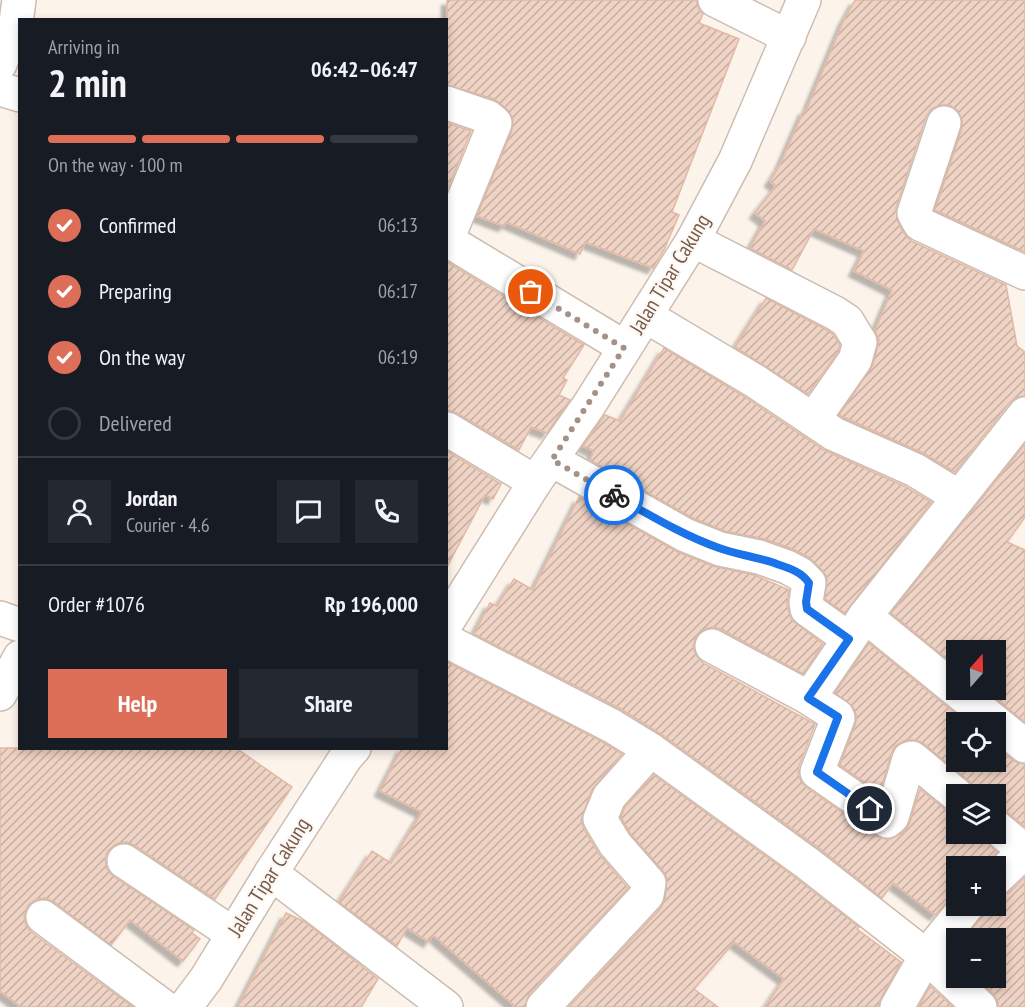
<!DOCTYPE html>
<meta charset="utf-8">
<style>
:root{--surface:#171b24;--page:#242831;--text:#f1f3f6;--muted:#9ea1a6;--line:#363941;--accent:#dd6f59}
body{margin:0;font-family:"PT Sans Narrow",sans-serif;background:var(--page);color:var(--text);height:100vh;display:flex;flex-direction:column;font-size:22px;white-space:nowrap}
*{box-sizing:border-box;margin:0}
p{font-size:20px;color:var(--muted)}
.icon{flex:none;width:33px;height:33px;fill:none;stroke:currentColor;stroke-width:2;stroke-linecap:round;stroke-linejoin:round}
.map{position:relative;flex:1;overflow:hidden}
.details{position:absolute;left:18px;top:18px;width:430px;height:732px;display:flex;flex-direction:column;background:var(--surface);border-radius:0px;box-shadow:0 3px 9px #0003}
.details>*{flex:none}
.needle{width:39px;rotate:20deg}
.tools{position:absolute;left:946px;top:640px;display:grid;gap:12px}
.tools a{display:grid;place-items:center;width:60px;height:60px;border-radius:0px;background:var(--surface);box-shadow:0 3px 9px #0003;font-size:30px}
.pin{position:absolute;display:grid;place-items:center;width:51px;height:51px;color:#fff;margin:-26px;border:3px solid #fff;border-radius:50%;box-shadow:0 2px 6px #0007}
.courier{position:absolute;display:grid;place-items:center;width:60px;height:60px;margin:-30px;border:4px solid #1a73e8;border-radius:50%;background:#fff;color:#222;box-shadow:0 2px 8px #0007}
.headline em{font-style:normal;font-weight:700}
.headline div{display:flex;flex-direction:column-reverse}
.headline{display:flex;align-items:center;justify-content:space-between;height:102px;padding:0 30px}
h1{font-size:39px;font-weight:700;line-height:45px}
.bar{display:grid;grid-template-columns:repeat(4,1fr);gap:9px 6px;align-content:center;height:72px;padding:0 30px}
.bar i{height:8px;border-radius:4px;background:var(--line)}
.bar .active{background:var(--accent)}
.bar p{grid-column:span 4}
.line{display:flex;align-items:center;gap:15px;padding:0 30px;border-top:2px solid var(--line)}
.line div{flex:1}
.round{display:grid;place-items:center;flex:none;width:63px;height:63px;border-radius:0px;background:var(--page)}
ol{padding:0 30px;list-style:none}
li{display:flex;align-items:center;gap:18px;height:66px}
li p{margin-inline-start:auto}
li .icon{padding:6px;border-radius:50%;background:var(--accent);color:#fff;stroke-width:4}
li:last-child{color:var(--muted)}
li i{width:33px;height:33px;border:3px solid var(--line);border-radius:50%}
.cta{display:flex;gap:12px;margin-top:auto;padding:12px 30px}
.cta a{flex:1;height:69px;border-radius:0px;background:var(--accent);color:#fff;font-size:24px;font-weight:700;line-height:69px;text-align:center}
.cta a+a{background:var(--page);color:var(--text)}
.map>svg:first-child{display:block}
.building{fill:url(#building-hatch);stroke:#e1b9a6;stroke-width:1.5;filter:url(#shadow)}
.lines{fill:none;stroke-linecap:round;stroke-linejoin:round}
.minor-casing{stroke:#cdbcb1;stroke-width:36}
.minor{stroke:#fff;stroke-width:33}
.done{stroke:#a59186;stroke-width:6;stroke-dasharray:0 10.8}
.route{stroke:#1a73e8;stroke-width:8}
.labels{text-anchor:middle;stroke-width:4.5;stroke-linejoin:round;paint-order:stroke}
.street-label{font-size:21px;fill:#765b4f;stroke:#fef8f2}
</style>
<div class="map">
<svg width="1025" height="1007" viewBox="0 0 1025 1007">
<defs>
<pattern id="building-hatch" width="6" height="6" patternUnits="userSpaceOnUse" patternTransform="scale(1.5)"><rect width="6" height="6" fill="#efd3c4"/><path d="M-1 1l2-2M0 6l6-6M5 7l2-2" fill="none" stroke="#c6aea2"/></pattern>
<filter id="shadow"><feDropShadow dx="-5.5" dy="5.5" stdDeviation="1.5" flood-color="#0004"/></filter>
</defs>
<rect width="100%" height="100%" fill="#fcf4eb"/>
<!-- building -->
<g class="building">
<polygon points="447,0 696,0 699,10 703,14 699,23 739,39 672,212 679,215 664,250 653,268 585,242 580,254 506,222 504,226 477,216 512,130 513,119 507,109 494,99 447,85"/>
<polygon points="855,0 1025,0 1025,252 935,210 962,128 962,120 958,111 950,105 940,105 931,109 926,117 896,208 898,222 904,233 911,241 1006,285 1017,346 1025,352 1025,396 1018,397 1010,402 955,472 923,453 839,415 873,365 879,340 875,330 892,290 854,271 864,251 814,229 792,270 750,248 765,221 755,213 776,186 770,181 780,165 804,110 806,111 843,22"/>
<polygon points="447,123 471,131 447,191"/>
<polygon points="447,262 584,345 563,378 567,380 559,395 570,400 547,433 531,427 519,450 457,413 447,410"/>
<polygon points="766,298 825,329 833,334 840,345 838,352 808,394 735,347"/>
<polygon points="664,348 745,397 824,450 906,487 931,502 845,613 825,599 827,577 822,570 809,557 793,549 765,539 725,531 693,518 590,460 594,451 583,446 605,415 620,421"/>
<polygon points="1025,444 1025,517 1007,542 1025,550 1025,722 986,690 996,690 996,651 957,651 957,667 891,613"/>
<polygon points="447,451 501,484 493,499 485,495 447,567"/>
<polygon points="579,497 678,552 713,566 754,575 789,590 787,604 791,619 823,644 803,674 721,629 712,627 703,630 696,637 693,646 696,655 703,663 815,724 799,766 798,773 801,781 806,787 876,836 888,840 904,832 910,822 920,789 945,809 957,813 957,834 979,834 997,852 982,867 957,867 957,891 935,915 893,883 882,898 819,848 661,734 621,709 474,634 490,603 497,606 514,579 533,590"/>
<polygon points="869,643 967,723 957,723 957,762 996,762 996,747 1014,761 1025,764 1025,827 1008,813 996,809 996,795 975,795 974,788 969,781 924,744 916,740 906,740 895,746 891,754 880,793 840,765 855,725 857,717 853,707 835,693"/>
<polygon points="447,662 603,742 622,754 592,790 581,820 584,829 599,854 628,888 529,994 525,1007 516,1007 433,935 429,942 407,928 397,946 339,902 372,851 391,863 422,812 380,791 402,748 447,748"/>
<polygon points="0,748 236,748 292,787 215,899 134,845 126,842 116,844 108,851 105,859 107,869 113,876 194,930 192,933 200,939 183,961 130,920 111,945 54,902 45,898 35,900 28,905 24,915 26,925 31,932 133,1007 21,1007 0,991"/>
<polygon points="654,775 796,878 859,927 857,929 901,962 881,998 878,1007 765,1007 784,979 734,942 694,989 718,1007 569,1007 661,908 665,899 667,878 663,871 630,833 621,817 625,807"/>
<polygon points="1025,877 1025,1007 998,1007 998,1001 993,994 977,978 996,978 996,939 964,939 981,918 985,906 996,906 996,897 1009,893"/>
<polygon points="286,913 305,922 378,979 361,1007 238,1007"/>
<polygon points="930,986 953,1007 919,1007"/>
</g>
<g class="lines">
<defs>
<g id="minor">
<polyline points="715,0 789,37"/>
<polyline points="0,64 16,22 19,0"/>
<polyline points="0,89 20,95"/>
<polyline points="447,103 488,117 495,123 447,240"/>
<polyline points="944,123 914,213 920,224 1025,273"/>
<polyline points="447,240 624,347"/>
<polyline points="693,240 835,313 847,321 860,342 855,360 813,420"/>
<polyline points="646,316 755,381 834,434 915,470 959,497"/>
<polyline points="447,429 535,482"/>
<polyline points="552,460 685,535 720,549 759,557 787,567 800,574 809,583 806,602 807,609 849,639"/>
<polyline points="865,616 1025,746"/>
<polyline points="0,618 20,625"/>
<polyline points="447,622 535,482 589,405 693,240 735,161 804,0"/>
<polyline points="447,641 612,726 651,750 807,863 926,956 980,1007"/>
<polyline points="712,646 809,698 837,716 838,718 817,772 887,821 892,817 909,759 912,758 957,795"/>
<polyline points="0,694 20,657"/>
<polyline points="809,698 865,616 1025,414"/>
<polyline points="996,827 1025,851"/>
<polyline points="124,861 233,934"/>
<polyline points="271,873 446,1007"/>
<polyline points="996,879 1025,851"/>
<polyline points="43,917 164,1007"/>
<polyline points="185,1007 206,979 271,873 346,757 354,748"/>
<polyline points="543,1007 647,895 649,883 615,844 600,819 609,797 651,750"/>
<polyline points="897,1007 926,956 967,906"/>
</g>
</defs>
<!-- minor casing -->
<use href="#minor" class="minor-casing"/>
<!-- minor -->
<use href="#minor" class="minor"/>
</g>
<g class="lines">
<!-- done -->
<polyline class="done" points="531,292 624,348 552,460 614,495"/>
<!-- route -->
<path class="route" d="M614,495C648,514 682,535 719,548C738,555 758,557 777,564C789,568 802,572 809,583L806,602L807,609L849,639L808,698L838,717L817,772L870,809"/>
</g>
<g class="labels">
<!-- street labels -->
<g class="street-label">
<text transform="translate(670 274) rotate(-59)" y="7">Jalan Tipar Cakung</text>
<text transform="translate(269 877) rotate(-58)" y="7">Jalan Tipar Cakung</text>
</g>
</g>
</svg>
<div class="tools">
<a><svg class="needle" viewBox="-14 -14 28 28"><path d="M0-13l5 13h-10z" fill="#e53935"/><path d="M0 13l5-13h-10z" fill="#9ea1a6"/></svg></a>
<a><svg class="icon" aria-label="locate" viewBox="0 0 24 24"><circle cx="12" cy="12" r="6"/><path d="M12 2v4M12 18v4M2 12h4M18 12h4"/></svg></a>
<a><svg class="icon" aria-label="layers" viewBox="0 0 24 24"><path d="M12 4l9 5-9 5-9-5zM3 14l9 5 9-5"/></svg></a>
<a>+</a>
<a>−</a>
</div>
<div class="pin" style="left:531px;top:292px;background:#ea580c"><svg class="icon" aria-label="bag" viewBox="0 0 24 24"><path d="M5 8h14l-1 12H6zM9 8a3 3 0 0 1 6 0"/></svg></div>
<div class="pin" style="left:870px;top:809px;background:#1f2937"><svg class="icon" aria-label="home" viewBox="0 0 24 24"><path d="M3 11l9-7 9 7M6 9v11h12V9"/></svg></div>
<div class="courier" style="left:614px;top:495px"><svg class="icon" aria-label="bike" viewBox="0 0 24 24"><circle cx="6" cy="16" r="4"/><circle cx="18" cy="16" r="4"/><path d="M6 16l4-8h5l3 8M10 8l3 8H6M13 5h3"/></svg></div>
<section class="details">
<div class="headline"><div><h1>2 min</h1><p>Arriving in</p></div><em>06:42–06:47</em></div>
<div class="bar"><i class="active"></i><i class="active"></i><i class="active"></i><i></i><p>On the way · 100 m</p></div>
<ol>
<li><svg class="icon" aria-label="check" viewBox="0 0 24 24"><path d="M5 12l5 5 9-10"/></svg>Confirmed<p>06:13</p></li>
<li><svg class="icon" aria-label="check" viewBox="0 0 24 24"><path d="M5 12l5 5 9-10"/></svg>Preparing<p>06:17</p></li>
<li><svg class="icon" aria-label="check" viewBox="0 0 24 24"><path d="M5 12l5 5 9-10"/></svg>On the way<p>06:19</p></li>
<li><i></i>Delivered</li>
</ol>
<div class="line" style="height:108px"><a class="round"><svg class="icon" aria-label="person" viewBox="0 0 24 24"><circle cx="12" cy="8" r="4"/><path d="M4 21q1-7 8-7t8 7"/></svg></a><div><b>Jordan</b><p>Courier · 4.6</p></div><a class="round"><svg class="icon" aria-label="chat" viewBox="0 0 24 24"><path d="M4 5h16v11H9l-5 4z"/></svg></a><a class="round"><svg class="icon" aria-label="phone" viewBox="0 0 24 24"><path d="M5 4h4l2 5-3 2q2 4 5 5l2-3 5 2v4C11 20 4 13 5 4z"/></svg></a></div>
<div class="line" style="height:78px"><div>Order #1076</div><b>Rp 196,000</b></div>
<div class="cta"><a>Help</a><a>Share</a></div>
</section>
</div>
